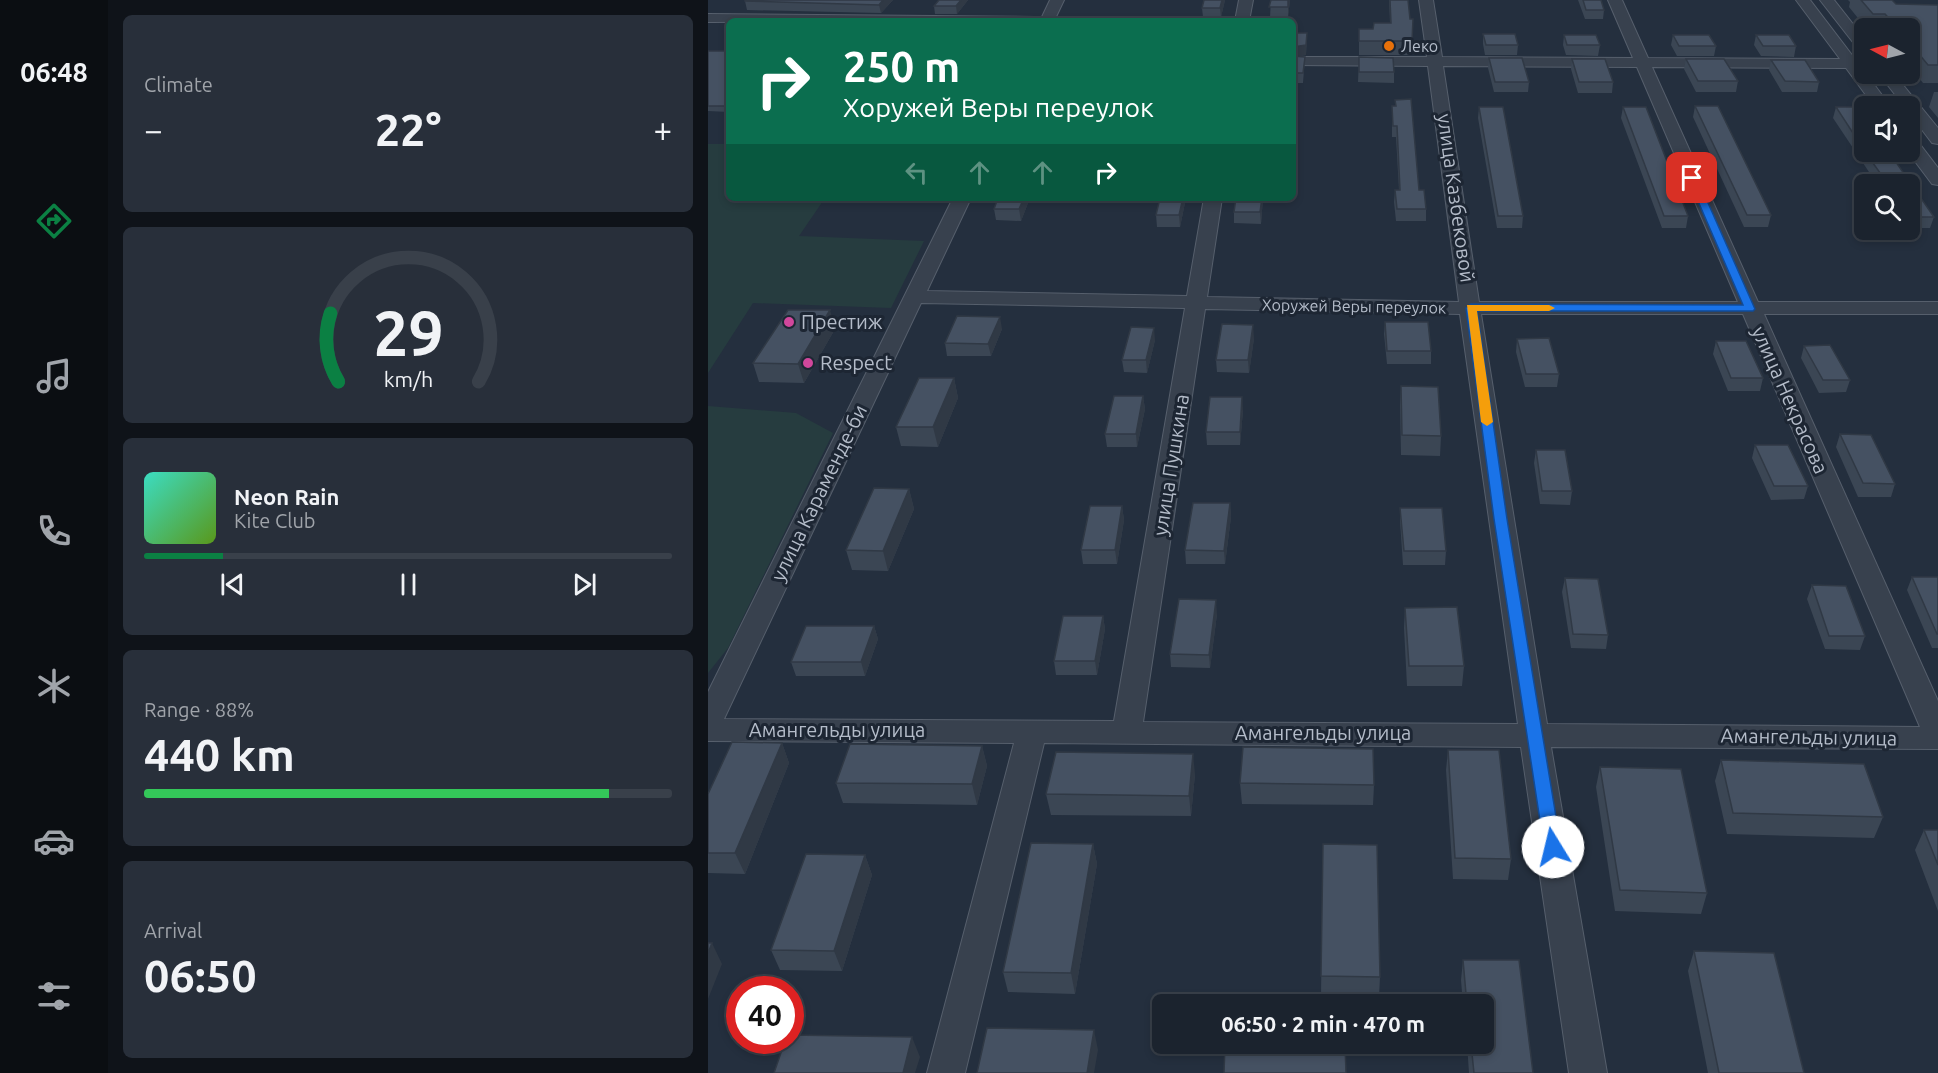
<!DOCTYPE html>
<meta charset="utf-8">
<style>
:root{--surface:#1b232e;--page:#282f3a;--text:#f1f3f6;--muted:#a0a4aa;--line:#39404a;--accent:#0b8043}
body{margin:0;font-family:Ubuntu,sans-serif;background:var(--page);color:var(--text);height:100vh;display:flex;flex-direction:column;font-size:22px;white-space:nowrap}
*{box-sizing:border-box;margin:0}
p{font-size:20px;color:var(--muted)}
.icon{flex:none;width:33px;height:33px;fill:none;stroke:currentColor;stroke-width:2;stroke-linecap:round;stroke-linejoin:round}
.map{position:relative;flex:1;overflow:hidden}
.drawer{display:flex;flex-direction:column;gap:15px;padding:15px;background:#0f1319;width:600px}
.drawer>*{flex:none}
.hud{position:absolute;left:18px;top:18px;width:570px;height:183px;border-radius:9px;box-shadow:0 3px 9px #0003,0 0 0 2px var(--line);background:#0b6e4f;color:#fff;overflow:hidden}
.needle{width:39px;rotate:277deg}
.tools{position:absolute;left:1146px;top:18px;display:grid;gap:12px}
.tools a{display:grid;place-items:center;width:66px;height:66px;border-radius:9px;background:var(--surface);box-shadow:0 3px 9px #0003,0 0 0 2px var(--line);font-size:30px}
.speed{position:absolute;left:18px;top:976px;display:flex;gap:12px;font-size:30px;font-weight:700;text-align:center}
.speed>*{display:grid;place-content:center;width:78px;height:78px;border-radius:50%;background:var(--surface);box-shadow:0 3px 9px #0003,0 0 0 2px var(--line);line-height:1}
.speed .limit{border:9px solid #d22;background:#fff;color:#111}
.pin{position:absolute;display:grid;place-items:center;width:51px;height:51px;color:#fff;margin:-26px;border-radius:12px;box-shadow:0 3px 9px #0006}
.me{position:absolute;width:66px;margin:-33px;rotate:351deg;stroke-linejoin:round;filter:drop-shadow(0 0 4px #0008)}
.turn{display:flex;align-items:center;gap:21px;height:126px;padding:0 18px;font-size:27px}
.turn .icon{width:78px;height:78px;stroke-width:2.5}
.turn b{display:block;font-size:42px;line-height:51px}
.lanes{display:flex;align-items:center;height:57px;padding:0 18px;background:#0003;justify-content:center;gap:30px;direction:ltr}
.lanes .off{opacity:.35}
.big{font-size:45px;font-weight:600;line-height:1.1}
.drawer .card{flex:1;display:flex;flex-direction:column;justify-content:center;gap:9px;min-width:0;padding:0 21px;border-radius:9px;background:var(--page)}
.drawer .dial{align-items:center;gap:0}
.dial svg{height:156px;overflow:visible;fill:none;stroke:var(--line);stroke-width:7;stroke-linecap:round;text-anchor:middle}
.dial text{fill:var(--text);stroke:none}
.song{display:flex;align-items:center;gap:18px}
.cover{width:72px;height:72px;border-radius:9px;background:linear-gradient(135deg,hsl(170 70% 55%),hsl(90 70% 35%))}
.played{height:6px;border-radius:3px;background:linear-gradient(90deg,var(--accent) 15%,var(--line) 15%)}
.keys{display:flex;justify-content:space-around;direction:ltr}
.heat{display:flex;justify-content:space-between;align-items:center;font-size:33px;direction:ltr}
.charge{height:9px;border-radius:4px;background:linear-gradient(90deg,#34c759 88%,var(--line) 0)}
.trip{position:absolute;left:444px;top:994px;width:342px;height:60px;border-radius:9px;background:var(--surface);box-shadow:0 3px 9px #0003,0 0 0 2px var(--line);font-weight:600;line-height:60px;text-align:center}
main{display:flex;flex:1;min-height:0}
.tabs{display:flex;flex-direction:column;width:108px;justify-content:space-around;align-items:center;background:#0b0e12;color:var(--muted)}
.tabs .icon{width:42px;height:42px}
.tabs .selected{color:var(--accent)}
.tabs b{font-size:27px;color:var(--text)}
.map>svg:first-child{display:block}
.green{fill:#263c3f}
.lines{fill:none;stroke-linecap:round;stroke-linejoin:round}
.minor-casing{stroke:#565f6c;stroke-width:2}
.minor{fill:#38414e;fill-rule:evenodd}
.wall{fill:#3b4654}
.shaded-wall{fill:#303945}
.building{fill:#455162;stroke:#303945;stroke-width:1.5}
.route{fill:#1a73e8;stroke:#114b97;stroke-width:1.5}
.slow{fill:#f59e0b}
.food-dot{fill:#e8710a;stroke:#1d2633;stroke-width:2}
.hotel-dot{fill:#d1479c;stroke:#1d2633;stroke-width:2}
.labels{text-anchor:middle;stroke-width:6;stroke-linejoin:round;paint-order:stroke}
.far-poi-label{font-size:16px;fill:#b4bcc9;stroke:#1d2633;text-anchor:start}
.far-street-label{font-size:16px;fill:#b4bcc9;stroke:#1d2633}
.street-label{font-size:20px;fill:#b4bcc9;stroke:#1d2633}
.poi-label{font-size:20px;fill:#b4bcc9;stroke:#1d2633;text-anchor:start}
</style>
<main>
<nav class="tabs">
<b>06:48</b>
<svg class="icon selected" aria-label="directions" viewBox="0 0 24 24"><path d="M12 3l9 9-9 9-9-9zM9 14v-3h6M13 9l2 2-2 2"/></svg>
<svg class="icon" aria-label="music" viewBox="0 0 24 24"><path d="M9 18V5l10-2v13"/><circle cx="6" cy="18" r="3"/><circle cx="16" cy="16" r="3"/></svg>
<svg class="icon" aria-label="phone" viewBox="0 0 24 24"><path d="M5 4h4l2 5-3 2q2 4 5 5l2-3 5 2v4C11 20 4 13 5 4z"/></svg>
<svg class="icon" aria-label="climate" viewBox="0 0 24 24"><path d="M12 3v18M4 7l16 10M4 17L20 7"/></svg>
<svg class="icon" aria-label="car" viewBox="0 0 24 24"><path d="M5 17H2v-5l4-1 3-4h7l3 4 3 1v5h-3M9 17h6M6 11h13"/><circle cx="7" cy="17" r="2"/><circle cx="17" cy="17" r="2"/></svg>
<svg class="icon" aria-label="filters" viewBox="0 0 24 24"><path d="M4 7h16M4 17h16"/><circle cx="9" cy="7" r="2"/><circle cx="15" cy="17" r="2"/></svg>
</nav>
<section class="drawer">
<div class="card"><p>Climate</p>
<div class="heat"><a>−</a><b class="big">22°</b><a>+</a></div>
</div>
<div class="card dial"><svg viewBox="0 0 100 80">
<path d="M14 69A42 42 0 1 1 86 69"/>
<path d="M14 69A42 42 0 0 1 10 34" stroke="#0b8043"/>
<text x="50" y="56" font-size="32" font-weight="700">29</text>
<text x="50" y="72" font-size="11">km/h</text>
</svg></div>
<div class="card">
<div class="song"><i class="cover"></i><div><b>Neon Rain</b><p>Kite Club</p></div></div>
<div class="played"></div>
<div class="keys"><svg class="icon" aria-label="previous" viewBox="0 0 24 24"><path d="M18 5L8 12l10 7zM5 5v14"/></svg><svg class="icon" aria-label="pause" viewBox="0 0 24 24"><path d="M8 5v14M16 5v14"/></svg><svg class="icon" aria-label="next" viewBox="0 0 24 24"><path d="M6 5l10 7-10 7zM19 5v14"/></svg></div>
</div>
<div class="card"><p>Range · 88%</p><b class="big">440 km</b><div class="charge"></div></div>
<div class="card"><p>Arrival</p><b class="big">06:50</b></div>
</section>
<div class="map">
<svg width="1230" height="1073" viewBox="0 0 1230 1073">
<rect width="100%" height="100%" fill="#242f3e"/>
<path class="green" d="M 0,144 L 21,144 L 21,198 L 117,198 L 91,236 L 216,241 L 183,308 L 45,303 L 0,373 Z
M 0,406 L 88,413 L 125,433 L 20,648 L 0,673 Z"/>
<g class="lines">
<g class="minor-casing">
<path id="minor" d="M 342,0 L 356,0 L 346,21 L 0,22 L 0,14 L 327,17 L 333,19 Z
M 531,0 L 545,0 L 541,21 L 527,21 Z
M 711,0 L 725,0 L 734,57 L 925,58 L 900,0 L 914,0 L 940,58 L 1132,59 L 1088,0 L 1102,0 L 1147,59 L 1156,60 L 1156,68 L 1154,68 L 1182,106 L 1166,106 L 1138,68 L 944,67 L 1050,302 L 1230,302 L 1230,314 L 1056,314 L 1230,701 L 1230,749 L 843,747 L 899,1073 L 861,1073 L 813,747 L 336,743 L 257,1073 L 219,1073 L 306,743 L 0,741 L 0,692 L 245,198 L 263,198 L 219,291 L 479,296 L 496,198 L 514,198 L 499,297 L 751,302 L 720,66 L 585,65 L 585,57 L 719,57 ZM 735,66 L 929,67 L 1030,302 L 771,302 ZM 213,303 L 477,308 L 406,721 L 16,719 ZM 497,309 L 752,314 L 810,724 L 435,722 ZM 773,314 L 1035,314 L 1212,727 L 839,724 Z
M 1112,0 L 1126,0 L 1156,38 L 1156,51 L 1151,50 Z
M 1171,74 L 1186,74 L 1230,128 L 1230,144 L 1224,143 L 1202,114 L 1202,106 L 1196,106 Z
M 1202,138 L 1208,139 L 1230,168 L 1230,185 L 1224,184 L 1200,152 Z"/>
</g>
<use href="#minor" class="minor"/>
</g>
<path class="wall" d="M 185,0 L 173,13 L 39,10 L 37,1 Z
M 231,0 L 260,0 L 249,14 L 227,14 L 226,6 Z
M 496,0 L 517,0 L 513,17 L 495,17 L 494,8 Z
M 563,0 L 582,0 L 580,17 L 562,17 Z
M 681,0 L 700,0 L 702,19 L 705,19 L 703,55 L 651,55 L 651,29 L 665,29 L 682,23 Z
M 870,0 L 893,0 L 896,10 L 895,19 L 877,19 Z
M 1140,0 L 1184,0 L 1188,4 L 1230,5 L 1230,83 L 1215,83 L 1202,66 L 1202,28 L 1158,28 L 1141,7 L 1142,2 Z
M 585,33 L 599,33 L 598,55 L 586,57 L 597,57 L 595,83 L 585,83 Z
M 775,34 L 810,45 L 809,55 L 777,55 L 775,44 Z
M 856,35 L 892,45 L 890,56 L 858,55 L 855,45 Z
M 965,35 L 1008,46 L 1006,56 L 969,56 L 963,45 Z
M 1048,35 L 1088,46 L 1086,57 L 1053,56 L 1046,45 Z
M 0,51 L 21,51 L 21,112 L 0,111 Z
M 651,57 L 686,72 L 686,83 L 650,82 Z
M 781,58 L 821,82 L 820,92 L 786,92 L 780,68 Z
M 864,59 L 905,82 L 904,93 L 870,93 L 863,69 Z
M 978,59 L 1030,81 L 1028,92 L 988,92 L 976,69 Z
M 1063,60 L 1111,82 L 1109,92 L 1074,92 L 1061,70 Z
M 1226,92 L 1230,92 L 1230,118 L 1221,107 Z
M 687,100 L 711,190 L 718,209 L 718,221 L 688,221 L 686,202 L 687,190 L 691,190 L 688,137 L 684,137 L 684,106 L 687,106 Z
M 987,106 L 1063,215 L 1060,227 L 1036,227 L 985,117 Z
M 771,107 L 815,216 L 814,228 L 789,228 L 770,118 Z
M 915,107 L 980,216 L 978,228 L 954,228 L 913,118 Z
M 1128,107 L 1156,115 L 1156,152 L 1181,152 L 1226,217 L 1222,228 L 1202,228 L 1202,184 L 1169,184 L 1125,118 Z
M 290,198 L 322,198 L 313,221 L 288,220 L 286,209 Z
M 452,198 L 478,198 L 472,227 L 449,227 L 448,215 Z
M 555,198 L 553,224 L 526,223 L 526,212 Z
M 677,322 L 723,351 L 723,364 L 679,364 L 676,334 Z
M 127,329 L 96,383 L 51,382 L 45,363 Z
M 294,329 L 283,356 L 239,356 L 237,343 Z
M 546,338 L 541,373 L 509,372 L 508,360 Z
M 809,339 L 851,374 L 849,387 L 817,387 L 808,352 Z
M 447,340 L 439,373 L 416,372 L 414,360 Z
M 1008,341 L 1055,378 L 1052,391 L 1020,391 L 1005,354 Z
M 1096,346 L 1142,380 L 1138,392 L 1111,393 L 1093,358 Z
M 246,378 L 250,398 L 230,447 L 193,446 L 188,427 Z
M 693,386 L 733,436 L 732,456 L 693,455 L 692,405 Z
M 435,396 L 437,409 L 429,447 L 399,447 L 397,434 Z
M 535,410 L 532,445 L 499,445 L 498,432 Z
M 1132,434 L 1187,484 L 1183,497 L 1150,497 L 1128,447 Z
M 1047,445 L 1100,486 L 1096,499 L 1063,500 L 1044,458 Z
M 828,450 L 864,491 L 862,505 L 832,504 L 826,463 Z
M 201,489 L 206,509 L 180,571 L 144,570 L 138,550 Z
M 522,503 L 523,517 L 517,564 L 478,564 L 477,550 Z
M 414,506 L 416,520 L 409,564 L 375,564 L 373,550 Z
M 692,508 L 738,551 L 737,565 L 695,565 L 692,521 Z
M 1204,577 L 1230,577 L 1230,648 L 1224,648 L 1199,590 Z
M 857,578 L 900,635 L 898,649 L 863,648 L 854,592 Z
M 1104,585 L 1157,636 L 1152,650 L 1117,649 L 1099,599 Z
M 697,608 L 756,666 L 754,686 L 699,686 L 696,628 Z
M 509,614 L 502,668 L 463,667 L 462,654 Z
M 395,616 L 397,629 L 389,675 L 348,675 L 346,661 Z
M 166,626 L 170,639 L 157,676 L 88,676 L 83,662 Z
M 74,743 L 81,763 L 37,874 L 0,873 L 0,794 Z
M 274,746 L 279,766 L 269,805 L 135,803 L 128,783 Z
M 740,750 L 803,859 L 800,880 L 745,879 L 738,770 Z
M 1013,760 L 1175,817 L 1166,838 L 1019,834 L 1007,781 Z
M 892,767 L 999,893 L 993,914 L 907,911 L 888,787 Z
M 487,774 L 483,816 L 343,815 L 338,794 Z
M 532,783 L 666,785 L 665,805 L 534,804 Z
M 1216,830 L 1230,830 L 1230,911 L 1207,850 Z
M 385,844 L 389,864 L 367,994 L 300,992 L 295,972 Z
M 615,844 L 672,977 L 671,997 L 613,996 Z
M 157,855 L 164,875 L 134,971 L 72,970 L 63,950 Z
M 986,951 L 1096,1073 L 1000,1073 L 980,971 Z
M 755,960 L 825,1073 L 761,1073 L 759,1044 L 776,1044 L 776,1005 L 755,1005 L 753,980 Z"/>
<path class="shaded-wall" d="M 175,0 L 185,0 L 173,13 L 171,5 Z
M 253,0 L 260,0 L 249,14 L 248,6 Z
M 514,0 L 517,0 L 513,17 L 512,8 Z
M 580,0 L 582,0 L 580,17 Z
M 599,33 L 598,55 L 585,57 L 585,47 Z
M 316,198 L 322,198 L 313,221 L 311,209 Z
M 475,198 L 478,198 L 472,227 L 471,215 Z
M 554,198 L 555,198 L 553,224 L 552,212 Z
M 122,310 L 127,329 L 96,383 L 90,364 Z
M 292,317 L 294,329 L 283,356 L 280,344 Z
M 545,325 L 546,338 L 541,373 L 540,360 Z
M 446,328 L 447,340 L 439,373 L 438,360 Z
M 246,378 L 250,398 L 230,447 L 225,427 Z
M 435,396 L 437,409 L 429,447 L 428,434 Z
M 534,397 L 535,410 L 532,445 L 532,432 Z
M 201,489 L 206,509 L 180,571 L 175,551 Z
M 522,503 L 523,517 L 517,564 L 516,551 Z
M 414,506 L 416,520 L 409,564 L 407,550 Z
M 508,600 L 509,614 L 502,668 L 501,655 Z
M 395,616 L 397,629 L 389,675 L 387,661 Z
M 166,626 L 170,639 L 157,676 L 153,662 Z
M 74,743 L 81,763 L 37,874 L 27,853 Z
M 274,746 L 279,766 L 269,805 L 264,784 Z
M 485,754 L 487,774 L 483,816 L 481,796 Z
M 385,844 L 389,864 L 367,994 L 363,973 Z
M 157,855 L 164,875 L 134,971 L 126,951 Z
M 4,943 L 14,964 L 0,999 L 0,953 Z
M 386,1030 L 390,1050 L 386,1073 L 379,1073 Z
M 204,1037 L 212,1057 L 207,1073 L 195,1073 Z"/>
<path class="building" d="M 37,0 L 175,0 L 171,5 L 37,1 Z
M 231,0 L 253,0 L 248,6 L 226,6 Z
M 496,0 L 514,0 L 512,8 L 494,8 Z
M 563,0 L 580,0 L 580,7 L 561,7 Z
M 682,0 L 700,0 L 702,19 L 705,19 L 704,41 L 651,41 L 651,29 L 665,29 L 666,23 L 683,23 Z
M 875,0 L 893,0 L 896,10 L 878,10 Z
M 1153,0 L 1184,0 L 1188,4 L 1230,5 L 1230,65 L 1220,65 L 1202,43 L 1202,28 L 1190,28 L 1177,14 L 1165,14 Z
M 93,19 L 162,19 L 160,21 L 92,21 Z
M 218,19 L 241,19 L 240,21 L 216,21 Z
M 585,33 L 599,33 L 598,45 L 585,47 Z
M 775,34 L 807,34 L 810,45 L 778,45 Z
M 856,35 L 888,35 L 892,45 L 859,45 Z
M 965,35 L 1001,35 L 1008,46 L 971,46 Z
M 1048,35 L 1081,35 L 1088,46 L 1055,46 Z
M 0,51 L 21,51 L 21,106 L 0,106 Z
M 585,56 L 597,57 L 595,73 L 585,73 Z
M 651,57 L 685,58 L 686,72 L 651,72 Z
M 781,58 L 814,58 L 821,82 L 787,82 Z
M 864,59 L 897,59 L 905,82 L 871,82 Z
M 978,59 L 1016,59 L 1030,81 L 990,81 Z
M 1063,60 L 1097,60 L 1111,82 L 1077,81 Z
M 703,99 L 711,190 L 716,190 L 718,209 L 689,209 L 687,190 L 692,190 L 689,126 L 685,126 L 684,106 L 688,106 L 687,100 Z
M 987,106 L 1010,106 L 1063,215 L 1039,215 Z
M 771,107 L 795,107 L 815,216 L 790,216 Z
M 915,107 L 938,107 L 980,216 L 956,216 Z
M 1128,107 L 1151,107 L 1156,115 L 1156,150 Z
M 1157,152 L 1181,152 L 1226,217 L 1202,217 L 1202,184 L 1180,184 Z
M 290,198 L 316,198 L 311,209 L 286,209 Z
M 452,198 L 475,198 L 471,215 L 448,215 Z
M 528,198 L 554,198 L 552,212 L 526,212 Z
M 80,310 L 122,310 L 90,364 L 45,363 Z
M 249,316 L 292,317 L 280,344 L 237,343 Z
M 677,322 L 720,322 L 723,351 L 679,351 Z
M 514,324 L 545,325 L 540,360 L 508,360 Z
M 423,327 L 446,328 L 438,360 L 414,360 Z
M 841,338 L 851,374 L 818,374 L 809,339 Z
M 1008,341 L 1038,341 L 1055,378 L 1023,378 Z
M 1122,345 L 1142,380 L 1115,380 L 1096,346 Z
M 211,378 L 246,378 L 225,427 L 188,427 Z
M 693,386 L 730,387 L 733,436 L 694,435 Z
M 406,396 L 435,396 L 428,434 L 397,434 Z
M 502,397 L 534,397 L 532,432 L 498,432 Z
M 1132,434 L 1163,435 L 1187,484 L 1155,483 Z
M 1047,445 L 1080,445 L 1100,486 L 1066,486 Z
M 828,450 L 857,450 L 864,491 L 834,491 Z
M 166,488 L 201,489 L 175,551 L 138,550 Z
M 485,503 L 522,503 L 516,551 L 477,550 Z
M 382,506 L 414,506 L 407,550 L 373,550 Z
M 692,508 L 734,508 L 738,551 L 696,551 Z
M 1204,577 L 1230,577 L 1230,634 L 1229,634 Z
M 857,578 L 890,579 L 900,635 L 865,634 Z
M 1104,585 L 1138,586 L 1157,636 L 1121,636 Z
M 471,599 L 508,600 L 501,655 L 462,654 Z
M 749,607 L 756,666 L 701,666 L 697,608 Z
M 355,616 L 395,616 L 387,661 L 346,661 Z
M 98,626 L 166,626 L 153,662 L 83,662 Z
M 24,742 L 74,743 L 27,853 L 0,853 L 0,794 Z
M 142,744 L 274,746 L 264,784 L 128,783 Z
M 535,747 L 665,749 L 666,785 L 532,783 Z
M 740,750 L 791,750 L 803,859 L 747,858 Z
M 348,752 L 485,754 L 481,796 L 338,794 Z
M 1013,760 L 1156,764 L 1175,817 L 1025,813 Z
M 892,767 L 973,769 L 999,893 L 912,890 Z
M 1216,830 L 1230,830 L 1230,865 Z
M 323,843 L 385,844 L 363,973 L 295,972 Z
M 615,844 L 669,845 L 672,977 L 613,976 Z
M 98,854 L 157,855 L 126,951 L 63,950 Z
M 0,943 L 4,943 L 0,953 Z
M 986,951 L 1066,953 L 1096,1073 L 1011,1073 Z
M 755,960 L 811,960 L 825,1073 L 766,1073 L 763,1044 L 776,1044 L 776,1005 L 759,1005 Z
M 279,1028 L 386,1030 L 379,1073 L 269,1073 Z
M 82,1035 L 204,1037 L 195,1073 L 66,1073 L 77,1041 L 82,1041 Z
M 517,1044 L 637,1044 L 638,1073 L 516,1073 Z"/>
<path class="route" d="M 984,176 L 989,178 L 1047,309 L 1045,311 L 769,311 L 799,519 L 853,847 L 851,852 L 839,852 L 836,847 L 786,519 L 758,308 L 763,304 L 1035,305 L 980,178 Z"/>
<path class="slow" d="M 759,305 L 841,305 L 847,308 L 841,311 L 769,311 L 785,422 L 779,426 L 773,422 Z"/>
<circle class="food-dot" cx="681" cy="46" r="6"/>
<g class="hotel-dot">
<circle cx="81" cy="322" r="6"/>
<circle cx="100" cy="363" r="6"/>
</g>
<g class="labels">
<g class="far-poi-label">
<text x="693" y="52">Леко</text>
</g>
<g class="far-street-label">
<text transform="translate(646 306) rotate(1)" y="6">Хоружей Веры переулок</text>
</g>
<g class="street-label">
<text transform="translate(748 198) rotate(82)" y="7">улица Казбековой</text>
<text transform="translate(1082 400) rotate(66)" y="7">улица Некрасова</text>
<text transform="translate(463 465) rotate(-81)" y="7">улица Пушкина</text>
<text transform="translate(111 493) rotate(-64)" y="7">улица Караменде-би</text>
<text x="129" y="737">Амангельды улица</text>
<text x="615" y="740">Амангельды улица</text>
<text transform="translate(1101 737) rotate(1)" y="7">Амангельды улица</text>
</g>
<g class="poi-label">
<text x="93" y="329">Престиж</text>
<text x="112" y="370">Respect</text>
</g>
</g>
</svg>
<div class="tools">
<a><svg class="needle" viewBox="-14 -14 28 28"><path d="M0-13l5 13h-10z" fill="#e53935"/><path d="M0 13l5-13h-10z" fill="#a0a4aa"/></svg></a>
<a><svg class="icon" aria-label="sound" viewBox="0 0 24 24"><path d="M4 9h4l5-4v14l-5-4H4zM17 9q2 3 0 6"/></svg></a>
<a><svg class="icon" aria-label="search" viewBox="0 0 24 24"><circle cx="10" cy="10" r="6"/><path d="M15 15l6 6"/></svg></a>
</div>
<div class="speed"><div class="limit">40</div></div>
<div class="pin" style="left:984px;top:178px;background:#d93025"><svg class="icon" aria-label="arrive" viewBox="0 0 24 24"><path d="M6 21V4h12l-3 4 3 4H6"/></svg></div>
<svg class="me" style="left:845px;top:847px" viewBox="-20 -20 40 40"><circle r="19" fill="#fff"/><path d="M0-13L10 11 0 6-10 11z" fill="#1a73e8"/></svg>
<div class="trip">06:50 · 2 min · 470 m</div>
<div class="hud">
<div class="turn"><svg class="icon" aria-label="right" viewBox="0 0 24 24"><path d="M7 20v-9h11M14 6l5 5-5 5"/></svg><div><b>250 m</b>Хоружей Веры переулок</div></div>
<div class="lanes"><svg class="icon off" aria-label="left" viewBox="0 0 24 24"><path d="M17 20v-9H6M10 6l-5 5 5 5"/></svg><svg class="icon off" aria-label="ahead" viewBox="0 0 24 24"><path d="M12 20V5M6 11l6-6 6 6"/></svg><svg class="icon off" aria-label="ahead" viewBox="0 0 24 24"><path d="M12 20V5M6 11l6-6 6 6"/></svg><svg class="icon" aria-label="right" viewBox="0 0 24 24"><path d="M7 20v-9h11M14 6l5 5-5 5"/></svg></div>
</div>
</div>
</main>
